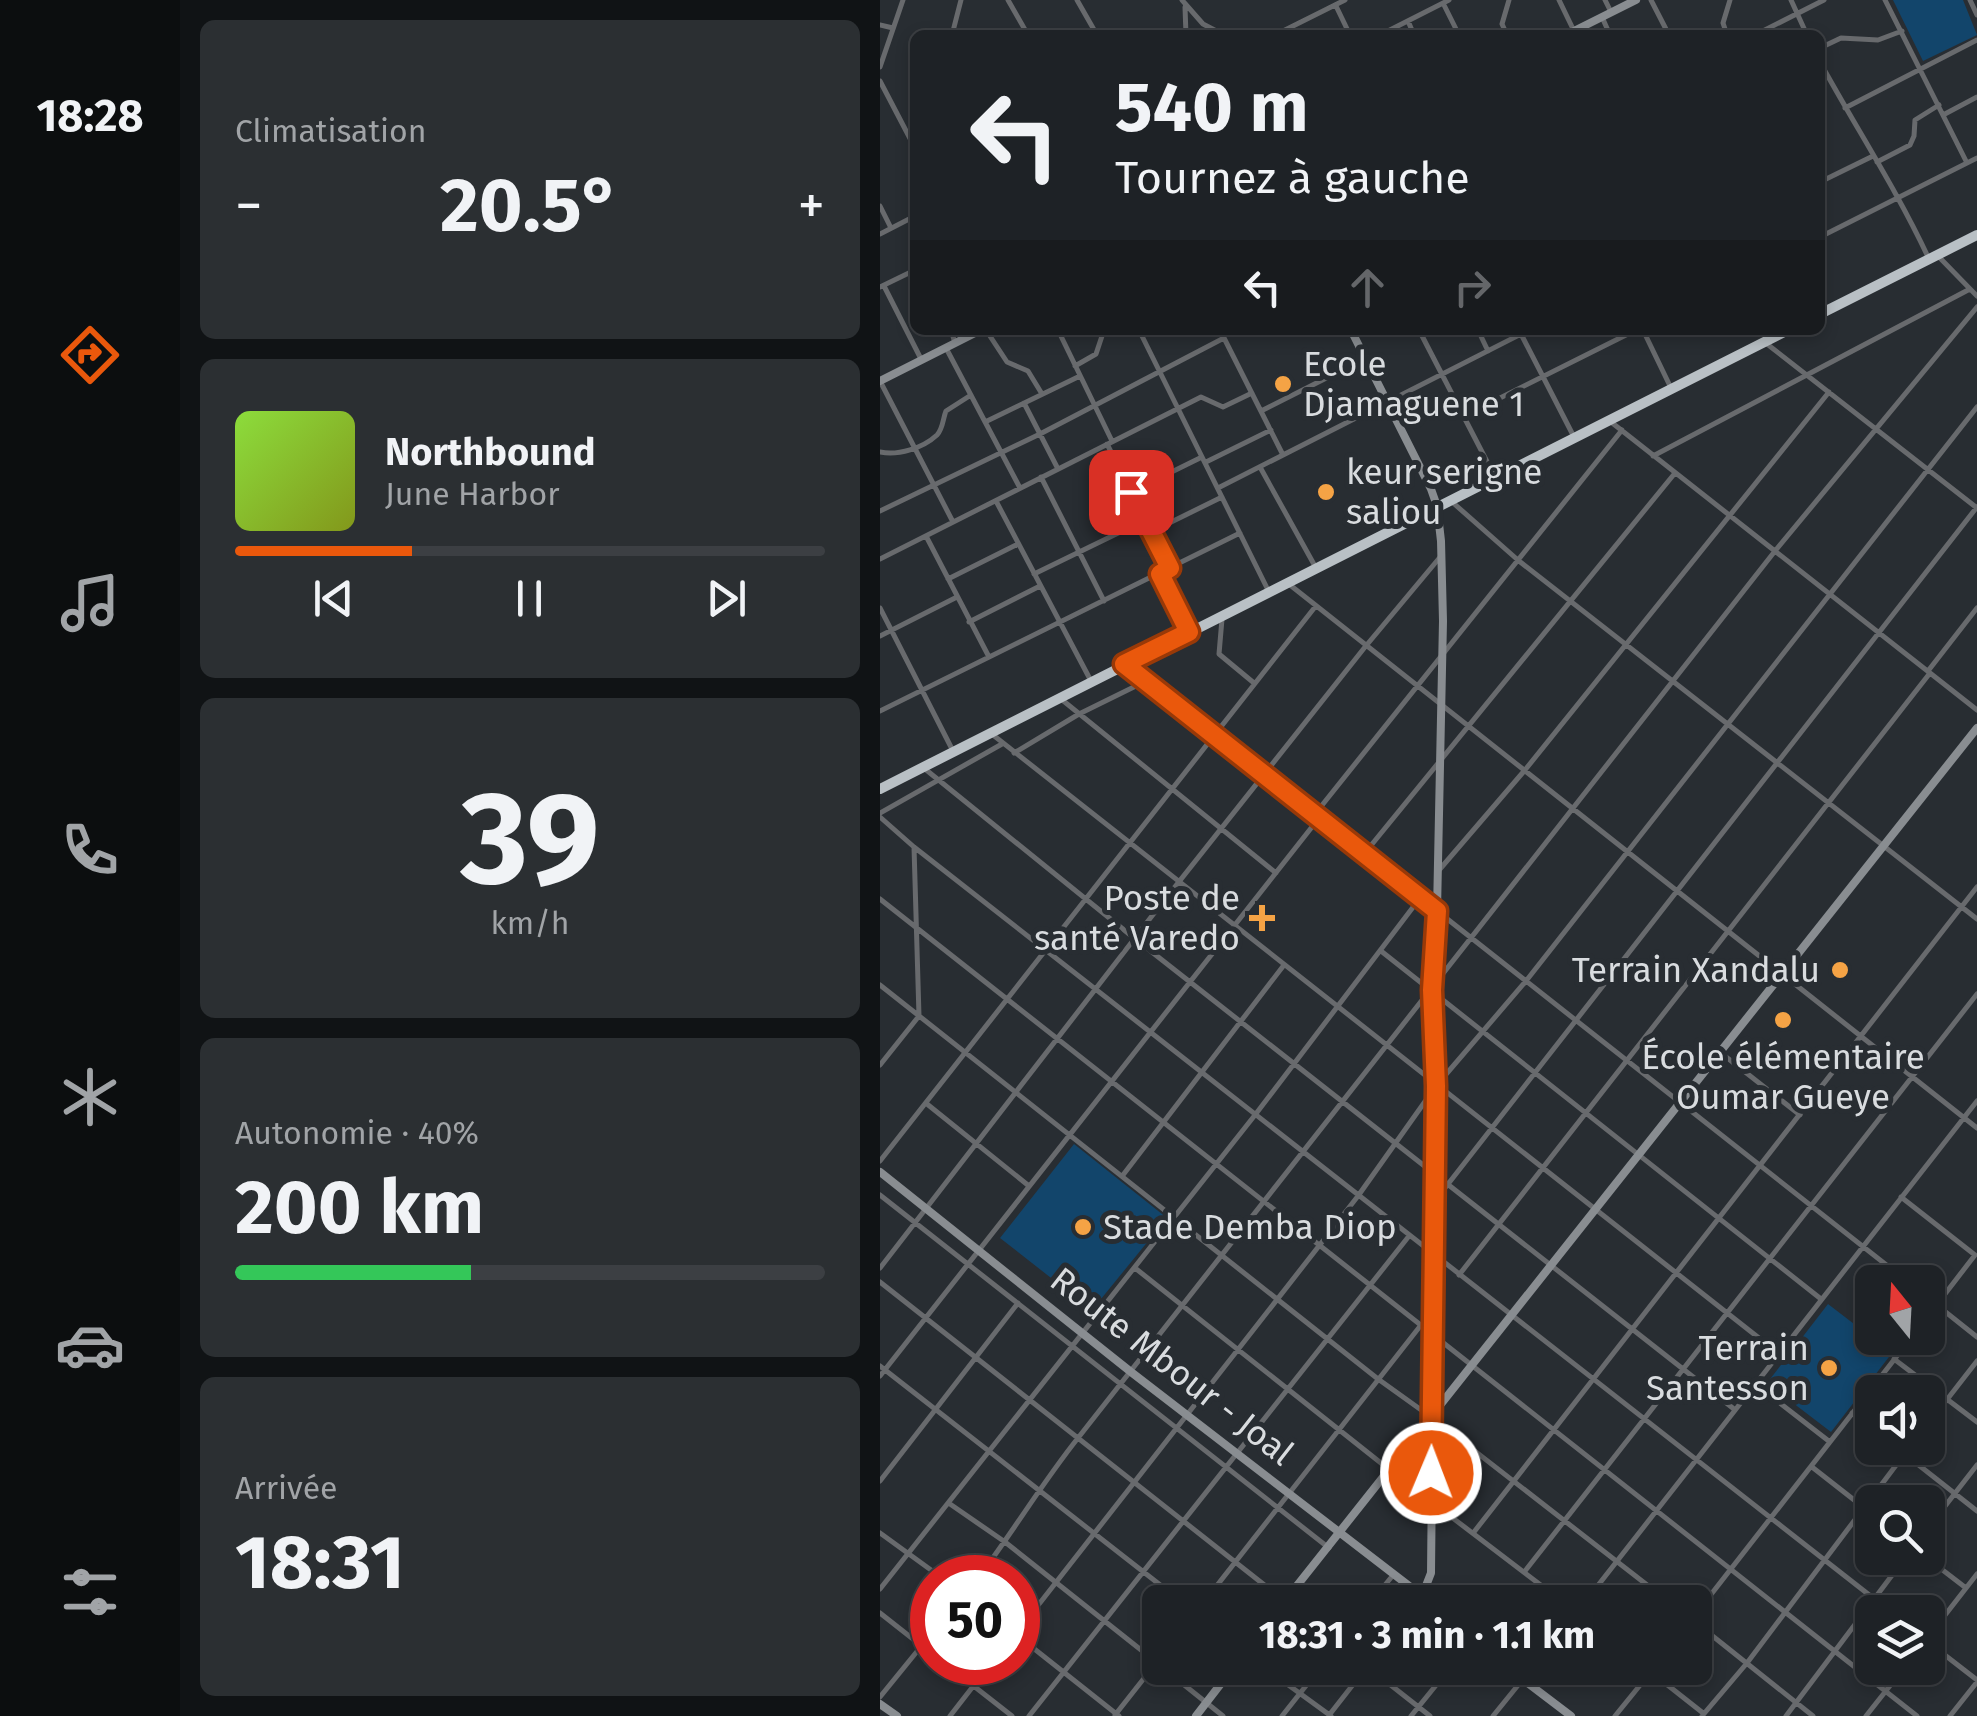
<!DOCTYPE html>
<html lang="fr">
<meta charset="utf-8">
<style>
:root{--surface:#1e2226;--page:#2b2f32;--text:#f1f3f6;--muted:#a1a4a7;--line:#3c3f43;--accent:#ea580c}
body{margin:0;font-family:"Fira Sans",sans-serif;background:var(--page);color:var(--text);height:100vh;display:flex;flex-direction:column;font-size:38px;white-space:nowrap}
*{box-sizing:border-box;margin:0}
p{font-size:32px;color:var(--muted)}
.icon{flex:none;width:55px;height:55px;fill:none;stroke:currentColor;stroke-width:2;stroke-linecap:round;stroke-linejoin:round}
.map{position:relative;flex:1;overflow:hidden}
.sheet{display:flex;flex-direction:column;gap:20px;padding:20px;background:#101315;width:700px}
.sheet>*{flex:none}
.hud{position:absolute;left:30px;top:30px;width:915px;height:305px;border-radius:15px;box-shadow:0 5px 15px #0003,0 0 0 2px var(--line);background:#1e2226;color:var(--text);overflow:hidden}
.needle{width:65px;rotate:342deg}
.controls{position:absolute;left:975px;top:1265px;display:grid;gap:20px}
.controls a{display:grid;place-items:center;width:90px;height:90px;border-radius:15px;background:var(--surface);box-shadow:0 5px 15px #0003,0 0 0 2px var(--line);font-size:50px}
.speed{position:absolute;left:30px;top:1555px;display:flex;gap:20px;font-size:50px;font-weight:700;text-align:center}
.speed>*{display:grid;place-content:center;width:130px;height:130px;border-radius:50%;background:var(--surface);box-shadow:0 5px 15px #0003,0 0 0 2px var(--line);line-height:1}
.speed .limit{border:15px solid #d22;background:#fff;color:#111}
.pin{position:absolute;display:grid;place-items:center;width:85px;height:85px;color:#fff;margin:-42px;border-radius:20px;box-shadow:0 5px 15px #0006}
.me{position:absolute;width:110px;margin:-55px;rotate:1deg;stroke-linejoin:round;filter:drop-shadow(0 0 8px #0008)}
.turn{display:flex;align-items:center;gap:35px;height:210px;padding:0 40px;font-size:45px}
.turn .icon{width:130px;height:130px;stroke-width:2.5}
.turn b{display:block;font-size:70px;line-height:85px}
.lanes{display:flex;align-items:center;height:95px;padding:0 40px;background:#0003;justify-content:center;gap:50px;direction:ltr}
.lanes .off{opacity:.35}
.big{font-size:75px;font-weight:700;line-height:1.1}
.sheet .tile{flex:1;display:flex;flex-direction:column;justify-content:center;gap:15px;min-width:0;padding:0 35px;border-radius:15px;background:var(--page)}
.sheet .dial{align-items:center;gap:0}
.dial b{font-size:130px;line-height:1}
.song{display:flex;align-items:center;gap:30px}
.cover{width:120px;height:120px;border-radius:15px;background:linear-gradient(135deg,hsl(90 70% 55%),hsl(70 70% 35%))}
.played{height:10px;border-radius:5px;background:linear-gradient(90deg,var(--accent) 30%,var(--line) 30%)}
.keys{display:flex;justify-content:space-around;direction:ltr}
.heat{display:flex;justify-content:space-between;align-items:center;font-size:55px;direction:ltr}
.charge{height:15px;border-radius:8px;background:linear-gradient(90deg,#34c759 40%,var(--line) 0)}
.trip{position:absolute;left:262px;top:1585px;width:570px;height:100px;border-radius:15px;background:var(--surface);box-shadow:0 5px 15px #0003,0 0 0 2px var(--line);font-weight:700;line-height:100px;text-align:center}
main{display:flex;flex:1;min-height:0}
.tabs{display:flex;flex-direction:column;width:180px;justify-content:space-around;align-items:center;background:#0c0e0f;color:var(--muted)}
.tabs .icon{width:70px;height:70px}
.tabs .active{color:var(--accent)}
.tabs b{font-size:45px;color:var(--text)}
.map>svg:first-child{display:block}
.green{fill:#12456b}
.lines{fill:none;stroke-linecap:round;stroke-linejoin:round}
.street{stroke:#686a6d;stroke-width:5}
.secondary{stroke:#898d91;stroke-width:8}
.highway{stroke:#b9c0c5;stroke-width:10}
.route-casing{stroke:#983908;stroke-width:25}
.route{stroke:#ea580c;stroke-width:18}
.poi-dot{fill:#f5a345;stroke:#282d32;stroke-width:4}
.labels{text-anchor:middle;stroke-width:10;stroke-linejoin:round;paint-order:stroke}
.poi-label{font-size:35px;fill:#d9dcdf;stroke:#282d32;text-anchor:start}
.street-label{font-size:35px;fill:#d9dcdf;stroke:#282d32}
</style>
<main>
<nav class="tabs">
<b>18:28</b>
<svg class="icon active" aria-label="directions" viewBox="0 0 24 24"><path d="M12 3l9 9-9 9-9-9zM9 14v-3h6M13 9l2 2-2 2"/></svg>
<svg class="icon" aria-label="music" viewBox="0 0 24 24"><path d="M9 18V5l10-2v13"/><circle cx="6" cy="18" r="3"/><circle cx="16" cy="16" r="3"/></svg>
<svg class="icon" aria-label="phone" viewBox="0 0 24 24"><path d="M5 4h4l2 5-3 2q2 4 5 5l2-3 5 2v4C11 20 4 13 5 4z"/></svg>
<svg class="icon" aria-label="climate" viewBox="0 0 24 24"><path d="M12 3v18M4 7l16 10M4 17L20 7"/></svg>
<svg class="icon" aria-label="car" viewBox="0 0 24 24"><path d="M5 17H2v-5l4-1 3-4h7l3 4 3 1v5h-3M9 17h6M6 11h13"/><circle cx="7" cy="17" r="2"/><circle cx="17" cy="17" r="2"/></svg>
<svg class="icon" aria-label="filters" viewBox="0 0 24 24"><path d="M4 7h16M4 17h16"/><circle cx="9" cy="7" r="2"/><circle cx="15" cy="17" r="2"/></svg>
</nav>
<section class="sheet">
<div class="tile"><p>Climatisation</p>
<div class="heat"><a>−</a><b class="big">20.5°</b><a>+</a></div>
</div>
<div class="tile">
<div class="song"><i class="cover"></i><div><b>Northbound</b><p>June Harbor</p></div></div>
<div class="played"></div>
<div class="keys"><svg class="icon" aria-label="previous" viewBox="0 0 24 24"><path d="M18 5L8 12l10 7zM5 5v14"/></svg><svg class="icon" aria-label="pause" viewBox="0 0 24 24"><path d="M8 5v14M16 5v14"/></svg><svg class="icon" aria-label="next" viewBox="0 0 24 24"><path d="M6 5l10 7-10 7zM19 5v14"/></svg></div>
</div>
<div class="tile dial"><b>39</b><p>km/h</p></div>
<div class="tile"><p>Autonomie · 40%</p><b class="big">200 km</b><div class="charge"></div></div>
<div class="tile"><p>Arrivée</p><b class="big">18:31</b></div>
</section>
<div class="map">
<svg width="1097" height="1716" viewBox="0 0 1097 1716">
<rect width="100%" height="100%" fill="#282d32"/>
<path class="green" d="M 1013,0 L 1083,0 L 1097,35 L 1043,61 Z
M 194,1144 L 287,1218 L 212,1310 L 120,1238 Z
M 948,1304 L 1012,1353 L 951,1432 L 887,1383 Z"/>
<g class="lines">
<path class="street" d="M 128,0 L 148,35
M 197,0 L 217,35
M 302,0 L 323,24 L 344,35
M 679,0 L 694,31
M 725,0 L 731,12
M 771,0 L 789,35
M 911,0 L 927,35
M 1005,0 L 1087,163
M 1090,0 L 1097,15
M 563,3 L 579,35
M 456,6 L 470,35
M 305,7 L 306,35
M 722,17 L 730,35
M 528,21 L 534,35
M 0,25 L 13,28
M 72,35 L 81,0
M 395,35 L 465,0
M 500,35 L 569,0
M 627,35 L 622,24 L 629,0
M 847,35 L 843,23 L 850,0
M 875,35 L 944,0
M 940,48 L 961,38 L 998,40 L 1022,31
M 940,62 C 976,128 1017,190 1049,259
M 0,67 L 23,0
M 0,81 L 35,148
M 965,108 L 1097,40
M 1063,115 L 1097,97
M 997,162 L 1030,145 L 1034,136 L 1035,120 L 1059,105
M 940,182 L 991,157
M 0,206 L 11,228
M 0,234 L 35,216
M 940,237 L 1097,158
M 1059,257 L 1097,296
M 4,286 L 41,359
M 0,287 L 35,270
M 71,330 L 75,343
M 106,330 L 127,362 L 148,371 L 162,394
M 178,330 L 232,441
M 259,330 L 389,592
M 340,330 L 403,455
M 539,330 L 615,477
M 598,330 L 608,351
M 763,330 L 791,388
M 641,334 L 694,437
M 887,344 L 1097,508
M 66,348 L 140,488
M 195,366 L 216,354 L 224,330
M 0,381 L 73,522
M 144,403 L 178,469
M 381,411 L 486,358
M 584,416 L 756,330
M 105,422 L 200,376
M 731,422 L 1097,710
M 227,444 L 290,568
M 0,452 C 18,456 43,448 57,435 C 63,429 63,418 66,411 L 91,395
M 773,456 L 1090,289
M 326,462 L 391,430
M 380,467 L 436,568
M 161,477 L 224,601
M 338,488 L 649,330
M 251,492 L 322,457
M 116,501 L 211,681
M 571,501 L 639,561 L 1097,919
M 0,511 L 160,434 L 344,338
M 271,532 L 342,497
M 46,536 L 109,657
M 0,559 L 321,397 L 343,407 L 372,393
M 279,573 L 309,632
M 154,574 L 265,520
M 68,579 L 138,544
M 410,585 L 1097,1128
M 0,608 L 73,751
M 342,619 L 339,654 L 374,683
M 89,622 L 160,586
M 0,636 L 77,597
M 245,665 L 1028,1282
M 1048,671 L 1097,608
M 181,699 L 396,873
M 0,711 L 360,533
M 113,735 L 898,1353
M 134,753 L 199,714 L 266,681
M 45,769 L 254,938 L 854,1409
M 0,813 L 122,744
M 435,814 L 742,430
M 0,817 L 34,847 L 1011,1612
M 484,854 L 795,473
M 560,869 L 645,770 L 949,392
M 0,899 L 1037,1716
M 501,951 L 941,1299
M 0,985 L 498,1379 L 551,1417 L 789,1602
M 841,1053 L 920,1115
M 0,1065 L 39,1016 L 34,847
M 47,1104 L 149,1186
M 0,1161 L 435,607
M 243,1175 L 404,965
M 0,1195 L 449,1548
M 1021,1197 L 1095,1255
M 554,1202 L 1097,507
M 0,1268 L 275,912 L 485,647 L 561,556
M 255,1268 L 511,1471 L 683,1602
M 579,1275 L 1050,673
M 0,1282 L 406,1602
M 1048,1298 L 1097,1337
M 1048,1316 L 1095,1255
M 1014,1359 L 1097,1422
M 0,1366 L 302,1602
M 0,1376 L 439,818
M 874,1383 L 950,1442
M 972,1413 L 992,1429
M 1048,1424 L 1097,1361
M 1017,1448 L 1097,1511
M 932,1467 L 992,1514
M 0,1481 L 138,1303
M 70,1504 L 125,1542 L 280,1665
M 1048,1528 L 1097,1465
M 594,1532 L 1097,887
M 0,1533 L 62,1578
M 1047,1558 L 1086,1588
M 645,1571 L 1097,994
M 98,1578 C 133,1532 162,1483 198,1438 L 895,551 L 1097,307
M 0,1589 L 375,1115 L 540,898
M 324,1602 L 541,1325
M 491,1602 L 514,1574
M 705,1602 L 1097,1101
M 0,1613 L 52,1654
M 815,1615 L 1031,1338
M 815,1622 L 933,1716
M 138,1631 L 478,1196 L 556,1086 L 646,981 L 1097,407
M 138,1636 L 239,1716
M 1048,1637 L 1097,1574
M 1048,1642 L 1097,1680
M 63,1662 L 132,1716
M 283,1668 L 343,1716
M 385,1668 L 451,1716
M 489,1668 L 550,1716
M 771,1672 L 823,1713
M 0,1697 L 52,1633
M 450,1714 L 486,1668
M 235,1715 L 280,1658
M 70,1716 L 112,1662
M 149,1716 L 529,1236
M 402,1716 L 440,1668
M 531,1716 L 570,1668
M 613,1716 L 652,1668
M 735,1716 L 774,1668
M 822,1716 L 867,1663 L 1029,1448
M 906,1716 L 1025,1558
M 986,1716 L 1024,1668
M 1070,1716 L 1097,1682"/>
<path class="secondary" d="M 686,35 L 756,0
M 471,330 L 551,489 L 557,506 L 561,541 L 563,621 L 557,911 L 552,990 L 556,1086 L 551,1573 L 542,1596
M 0,381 L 101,330
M 0,1172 L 251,1372 L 550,1602
M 404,1602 L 1097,728
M 628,1668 L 691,1716
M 0,1704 L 17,1716
M 316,1716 L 353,1668"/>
<path class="highway" d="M 940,314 L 1097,235
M 0,789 L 908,330"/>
</g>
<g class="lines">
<g class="route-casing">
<path id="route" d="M 251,492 L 290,568 L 280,574 L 309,632 L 244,664 L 557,911 L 552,990 L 556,1086 L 551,1473"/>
</g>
<use href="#route" class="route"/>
</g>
<g class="poi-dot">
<circle cx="403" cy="384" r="10"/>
<circle cx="446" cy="492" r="10"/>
<path d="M377 903h10v10h10v10h-10v10h-10v-10h-10v-10h10z"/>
<circle cx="960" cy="970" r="10"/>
<circle cx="903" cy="1020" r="10"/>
<circle cx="203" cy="1227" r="10"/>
<circle cx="949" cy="1368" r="10"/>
</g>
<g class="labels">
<g class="poi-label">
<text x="423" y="376">Ecole<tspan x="423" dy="40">Djamaguene 1</tspan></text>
<text x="466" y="484">keur serigne<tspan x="466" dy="40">saliou</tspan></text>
<text x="360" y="910" text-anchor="end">Poste de<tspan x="360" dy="40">santé Varedo</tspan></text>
<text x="940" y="982" text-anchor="end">Terrain Xandalu</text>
<text x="903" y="1069" text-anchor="middle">École élémentaire<tspan x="903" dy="40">Oumar Gueye</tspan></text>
<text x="223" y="1239">Stade Demba Diop</text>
<text x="929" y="1360" text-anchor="end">Terrain<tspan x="929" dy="40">Santesson</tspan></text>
</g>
<g class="street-label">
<text transform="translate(292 1366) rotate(38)" y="12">Route Mbour - Joal</text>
</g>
</g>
</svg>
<div class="controls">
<a><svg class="needle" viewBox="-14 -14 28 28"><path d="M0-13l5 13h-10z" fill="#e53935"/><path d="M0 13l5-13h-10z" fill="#a1a4a7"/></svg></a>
<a><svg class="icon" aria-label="sound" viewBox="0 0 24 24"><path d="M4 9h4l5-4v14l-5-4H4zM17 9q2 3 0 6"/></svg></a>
<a><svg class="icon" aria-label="search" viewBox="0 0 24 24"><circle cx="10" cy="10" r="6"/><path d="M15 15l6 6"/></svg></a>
<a><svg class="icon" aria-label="layers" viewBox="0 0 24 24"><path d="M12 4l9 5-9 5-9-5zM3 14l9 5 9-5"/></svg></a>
</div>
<div class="speed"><div class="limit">50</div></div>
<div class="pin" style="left:251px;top:492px;background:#d93025"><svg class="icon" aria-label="arrive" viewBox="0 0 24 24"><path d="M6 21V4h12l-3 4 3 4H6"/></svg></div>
<svg class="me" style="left:551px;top:1473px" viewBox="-20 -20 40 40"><circle r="17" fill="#ea580c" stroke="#fff" stroke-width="3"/><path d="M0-11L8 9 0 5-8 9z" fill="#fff"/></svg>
<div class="trip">18:31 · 3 min · 1.1 km</div>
<div class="hud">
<div class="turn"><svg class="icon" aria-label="left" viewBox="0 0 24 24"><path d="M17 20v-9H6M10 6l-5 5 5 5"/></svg><div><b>540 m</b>Tournez à gauche</div></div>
<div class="lanes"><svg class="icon" aria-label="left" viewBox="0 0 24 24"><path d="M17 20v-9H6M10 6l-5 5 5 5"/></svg><svg class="icon off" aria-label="ahead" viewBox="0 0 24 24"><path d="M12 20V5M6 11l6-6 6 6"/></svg><svg class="icon off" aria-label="right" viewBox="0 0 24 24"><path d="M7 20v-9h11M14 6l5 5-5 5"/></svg></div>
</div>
</div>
</main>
